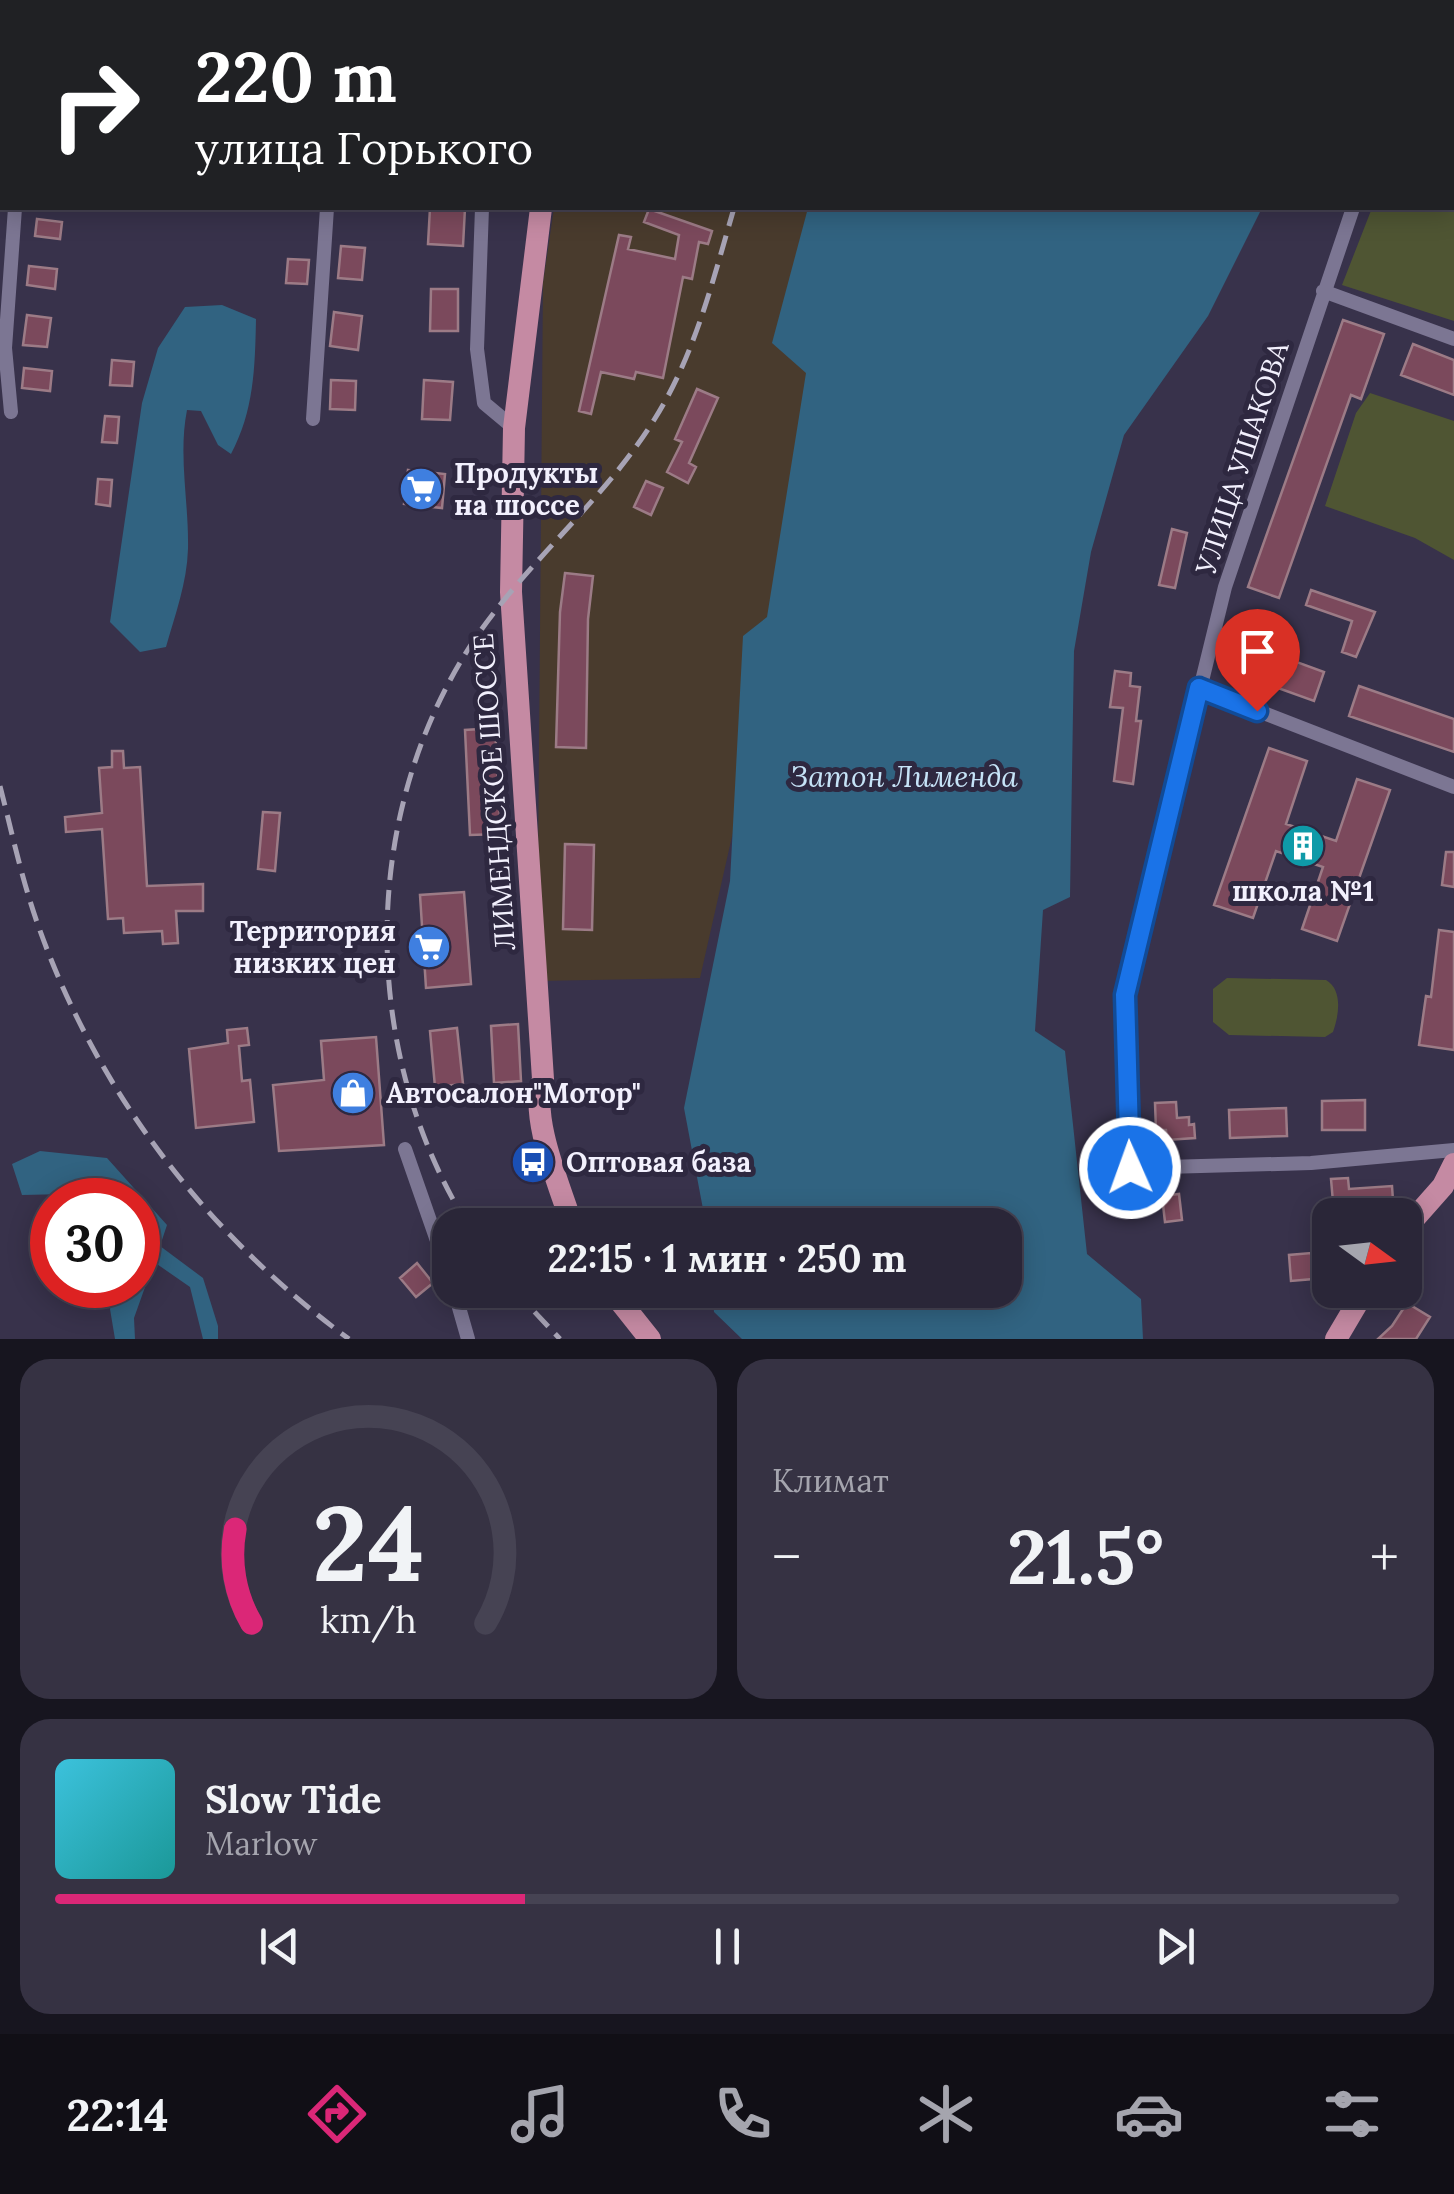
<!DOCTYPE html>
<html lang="ru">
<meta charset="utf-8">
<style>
:root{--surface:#2a2638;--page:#363243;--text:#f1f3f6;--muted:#a5a5ae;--line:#464353;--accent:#db2777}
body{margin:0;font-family:Lora,serif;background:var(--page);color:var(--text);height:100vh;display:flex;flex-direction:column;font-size:38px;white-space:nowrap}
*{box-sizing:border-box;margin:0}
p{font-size:32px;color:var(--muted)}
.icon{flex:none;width:55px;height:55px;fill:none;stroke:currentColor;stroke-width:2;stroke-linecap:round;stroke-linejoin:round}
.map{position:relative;height:1339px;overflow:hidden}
.side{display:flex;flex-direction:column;gap:20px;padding:20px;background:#17151f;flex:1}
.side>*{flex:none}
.banner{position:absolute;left:0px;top:0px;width:1455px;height:210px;box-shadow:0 5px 25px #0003,0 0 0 2px var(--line);background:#202124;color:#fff;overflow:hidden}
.needle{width:65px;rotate:105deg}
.tools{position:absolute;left:1312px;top:1198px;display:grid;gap:20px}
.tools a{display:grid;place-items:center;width:110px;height:110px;border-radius:20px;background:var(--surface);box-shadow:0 5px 25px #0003,0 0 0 2px var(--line);font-size:50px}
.speed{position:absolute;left:30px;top:1178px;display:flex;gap:20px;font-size:50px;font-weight:700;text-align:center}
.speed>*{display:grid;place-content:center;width:130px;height:130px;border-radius:50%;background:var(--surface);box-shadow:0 5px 25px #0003,0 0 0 2px var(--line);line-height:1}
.speed .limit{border:15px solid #d22;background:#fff;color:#111}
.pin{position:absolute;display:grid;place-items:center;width:85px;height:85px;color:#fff;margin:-102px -42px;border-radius:50% 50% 50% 0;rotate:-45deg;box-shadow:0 0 10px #0007}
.pin .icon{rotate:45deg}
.me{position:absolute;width:110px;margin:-55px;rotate:358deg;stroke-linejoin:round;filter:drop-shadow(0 0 8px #0008)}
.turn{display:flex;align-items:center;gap:35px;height:210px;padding:0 30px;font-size:45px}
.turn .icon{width:130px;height:130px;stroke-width:2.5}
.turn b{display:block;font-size:70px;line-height:85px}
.big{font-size:75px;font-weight:700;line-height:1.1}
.side .widget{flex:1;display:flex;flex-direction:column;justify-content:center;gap:15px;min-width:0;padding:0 35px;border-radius:30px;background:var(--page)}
.side .dial{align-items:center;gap:0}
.dial svg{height:260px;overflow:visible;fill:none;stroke:var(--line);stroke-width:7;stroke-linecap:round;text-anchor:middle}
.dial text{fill:var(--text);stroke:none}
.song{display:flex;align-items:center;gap:30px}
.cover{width:120px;height:120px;border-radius:15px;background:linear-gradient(135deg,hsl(190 70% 55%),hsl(180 70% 35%))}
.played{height:10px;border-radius:5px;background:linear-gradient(90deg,var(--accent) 35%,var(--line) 35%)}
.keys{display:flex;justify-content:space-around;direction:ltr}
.heat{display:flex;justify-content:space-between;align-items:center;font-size:55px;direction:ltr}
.side .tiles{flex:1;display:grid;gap:20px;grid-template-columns:1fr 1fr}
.widget:last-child{grid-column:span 2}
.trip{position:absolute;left:432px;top:1208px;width:590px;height:100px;border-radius:30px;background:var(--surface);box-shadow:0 5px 25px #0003,0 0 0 2px var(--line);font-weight:700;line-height:100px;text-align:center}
.tab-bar{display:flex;height:160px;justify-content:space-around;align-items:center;background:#110f16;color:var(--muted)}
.tab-bar .icon{width:70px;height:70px}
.tab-bar .selected{color:var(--accent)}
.tab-bar b{font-size:45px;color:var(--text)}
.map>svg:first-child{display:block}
.industrial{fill:#493b2d}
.green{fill:#4f5533}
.water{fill:#316381}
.building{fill:#7b495c;stroke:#9c7b86;stroke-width:2.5}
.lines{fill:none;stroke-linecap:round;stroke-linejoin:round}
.pedestrian{stroke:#7c7693;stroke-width:10}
.minor{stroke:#7c7693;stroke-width:14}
.primary{stroke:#c58aa3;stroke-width:22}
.rail{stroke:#a7a3b5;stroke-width:5;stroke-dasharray:20 10;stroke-linecap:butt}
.route-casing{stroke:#114b97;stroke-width:25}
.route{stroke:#1a73e8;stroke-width:18}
.labels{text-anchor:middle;stroke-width:10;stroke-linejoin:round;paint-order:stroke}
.street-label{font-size:28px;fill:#f2f0fd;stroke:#2e2840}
.poi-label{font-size:28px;font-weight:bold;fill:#f2f0fd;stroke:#2e2840;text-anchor:start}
.water-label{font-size:30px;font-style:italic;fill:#c6e3f7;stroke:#2e2840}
</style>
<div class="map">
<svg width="1454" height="1339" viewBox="0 0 1454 1339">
<rect width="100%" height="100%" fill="#38324b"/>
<path class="industrial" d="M 585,0 L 920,0 L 585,2 Z
M 554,208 L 874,208 L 700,978 L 537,981 L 543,283 Z"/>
<path class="green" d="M 1454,37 L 1454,321 L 1342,285 L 1372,208 L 1452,208 Z
M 1370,393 L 1454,421 L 1454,560 L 1415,538 L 1325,506 L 1356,413 Z
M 1227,978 L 1326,980 C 1343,990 1339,1015 1333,1032 L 1325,1037 L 1229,1035 L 1213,1022 L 1213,989 Z"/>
<path class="water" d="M 871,0 L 1353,0 L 870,2 Z
M 808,208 L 1262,208 L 1208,316 L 1124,435 L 1091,552 L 1074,651 L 1070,897 L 1043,910 L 1035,1031 L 1065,1051 L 1087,1254 L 1141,1299 L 1143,1339 L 742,1339 L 714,1312 L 712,1290 L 1005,1290 L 1005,1225 L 706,1225 L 684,1108 L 730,881 L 743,636 L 767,617 L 806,373 L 772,343 Z
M 222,305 L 256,319 C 255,368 254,411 231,454 L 218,445 L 201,411 L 187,410 C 178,456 189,502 188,549 C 187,583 175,615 166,647 L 140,652 L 110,622 L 142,403 L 158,348 L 185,307 Z
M 40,1151 L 107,1158 L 167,1225 L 160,1246 L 203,1278 L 218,1326 L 218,1339 L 203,1339 L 190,1287 L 154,1262 L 134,1318 L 135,1339 L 115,1339 L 110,1309 L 119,1285 L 138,1285 L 138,1200 L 128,1200 L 94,1177 L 67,1194 L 22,1195 L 12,1164 Z"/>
<path class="building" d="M 430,208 L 465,208 L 463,246 L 428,244 Z
M 649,209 L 712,231 L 708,244 L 699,242 L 692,279 L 683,277 L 663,378 L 636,372 L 634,379 L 601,372 L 591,414 L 579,411 L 619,235 L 631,237 L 628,249 L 675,259 L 679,235 L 644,222 Z
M 37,219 L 62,222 L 60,239 L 35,236 Z
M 341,246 L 365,248 L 362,280 L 338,278 Z
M 288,259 L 309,260 L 307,284 L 286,283 Z
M 29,266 L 57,269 L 55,289 L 27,285 Z
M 431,289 L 458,289 L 458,331 L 430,331 Z
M 334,312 L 362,316 L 358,350 L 330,346 Z
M 27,315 L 51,318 L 47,347 L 23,345 Z
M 1343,320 L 1384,334 L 1361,399 L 1351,395 L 1279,598 L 1248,587 Z
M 1413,344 L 1454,360 L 1454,395 L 1401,375 Z
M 112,360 L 134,362 L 132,386 L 110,385 Z
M 24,368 L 52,371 L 50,391 L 22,388 Z
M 331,380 L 356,381 L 355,410 L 330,409 Z
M 424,380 L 453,382 L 450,420 L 422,419 Z
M 697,389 L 718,398 L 689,463 L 696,467 L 688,483 L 667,472 L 682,442 L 675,439 Z
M 105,416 L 119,417 L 117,443 L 102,442 Z
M 408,470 L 445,474 L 442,508 L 404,504 Z
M 98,479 L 112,480 L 110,506 L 96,504 Z
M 646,481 L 663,488 L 651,515 L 634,507 Z
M 1172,529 L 1187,533 L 1175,588 L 1159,585 Z
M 565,573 L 593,576 L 588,619 L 586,748 L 556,747 L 560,612 Z
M 1311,590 L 1375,612 L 1356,657 L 1342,652 L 1352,621 L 1306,605 Z
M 1244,618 L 1268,627 L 1261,649 L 1324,672 L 1314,701 L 1225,669 Z
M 1115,671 L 1131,673 L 1130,686 L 1140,687 L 1136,721 L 1141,721 L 1133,784 L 1114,781 L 1123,708 L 1110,707 Z
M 1359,686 L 1454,719 L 1454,752 L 1349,716 Z
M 495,728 L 501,834 L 470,835 L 465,730 Z
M 1269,748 L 1307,761 L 1286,824 L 1336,841 L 1357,779 L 1390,790 L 1337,941 L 1302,929 L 1323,867 L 1276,851 L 1253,918 L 1214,905 Z
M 112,751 L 123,751 L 124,768 L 140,767 L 147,886 L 203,884 L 203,911 L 176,911 L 178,943 L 163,944 L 162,931 L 124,933 L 123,918 L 108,919 L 102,829 L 66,832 L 65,817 L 102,813 L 99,768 L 112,767 Z
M 263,812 L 280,813 L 275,871 L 258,869 Z
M 565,844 L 594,845 L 592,930 L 563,929 Z
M 1446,852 L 1454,852 L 1454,887 L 1442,885 Z
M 464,892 L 471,984 L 426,988 L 420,895 Z
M 1439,930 L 1454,932 L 1454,1050 L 1419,1045 L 1426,996 L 1431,997 Z
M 518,1024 L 521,1081 L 494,1083 L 491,1026 Z
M 247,1028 L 249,1045 L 239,1046 L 242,1081 L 250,1080 L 254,1122 L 196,1128 L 189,1049 L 228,1043 L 227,1030 Z
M 457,1028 L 463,1084 L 435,1087 L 430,1031 Z
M 376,1037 L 384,1145 L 279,1151 L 273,1085 L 324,1080 L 321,1041 Z
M 1365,1100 L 1365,1130 L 1322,1130 L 1322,1101 Z
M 1176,1102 L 1177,1118 L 1189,1117 L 1189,1125 L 1194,1124 L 1195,1138 L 1167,1140 L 1166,1130 L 1156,1130 L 1155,1103 Z
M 1286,1108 L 1287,1136 L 1230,1138 L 1229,1110 Z
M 1348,1178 L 1349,1189 L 1392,1186 L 1394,1215 L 1354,1215 L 1353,1201 L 1333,1202 L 1331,1179 Z
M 1179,1194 L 1182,1220 L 1165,1222 L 1162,1196 Z
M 1311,1253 L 1313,1279 L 1291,1281 L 1289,1255 Z
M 417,1263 L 433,1283 L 416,1297 L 400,1278 Z
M 1407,1303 L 1430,1317 L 1416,1339 L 1378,1339 L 1392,1326 Z"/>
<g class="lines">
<path class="pedestrian" d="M 1452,82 L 1454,82"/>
<path class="minor" d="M 36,2 L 37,0
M 345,2 L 346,0
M 497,2 L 497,0
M 482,208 L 477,349 L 484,403 L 514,428
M 1323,291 L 1454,339
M 11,412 L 5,348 L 15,208
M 313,419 L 327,208
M 1199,688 L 1454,787
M 405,1149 L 450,1278
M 1130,1168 L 1311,1163 L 1454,1150
M 1140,1199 L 1130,1168 L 1125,995 L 1225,587 L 1353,208
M 454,1290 L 468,1339"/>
<path class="primary" d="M 568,2 L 568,0
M 541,208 L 514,428 L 511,592 L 543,1079 C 529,1117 560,1186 572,1225
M 1405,1229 L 1443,1186 L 1454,1164
M 611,1290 L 650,1339
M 1336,1339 L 1365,1290"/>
<path class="rail" d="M 793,2 L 794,0
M 0,786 C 12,833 22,880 38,925 C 97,1092 206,1234 349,1339
M 468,1225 C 357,1047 359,804 481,630 C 534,556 606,497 654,420 C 695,355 713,280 734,208
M 514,1290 L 560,1339"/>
</g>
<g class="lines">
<g class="route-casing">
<path id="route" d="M 1130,1168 L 1125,995 L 1199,688 L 1257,711"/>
</g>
<use href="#route" class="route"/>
</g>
<defs>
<g id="supermarket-disc" transform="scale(2.25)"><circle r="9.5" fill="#3f7fe0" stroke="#2e2840"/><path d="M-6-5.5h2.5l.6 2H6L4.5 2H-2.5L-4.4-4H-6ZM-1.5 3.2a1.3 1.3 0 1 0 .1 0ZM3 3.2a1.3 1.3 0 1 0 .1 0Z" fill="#fff"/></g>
<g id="building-disc" transform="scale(2.25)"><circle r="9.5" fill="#0f9aa8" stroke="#2e2840"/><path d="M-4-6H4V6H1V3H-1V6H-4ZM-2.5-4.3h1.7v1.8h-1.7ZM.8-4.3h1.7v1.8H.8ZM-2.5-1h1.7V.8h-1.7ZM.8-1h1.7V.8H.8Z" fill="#fff"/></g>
<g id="shop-disc" transform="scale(2.25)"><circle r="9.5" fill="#3f7fe0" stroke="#2e2840"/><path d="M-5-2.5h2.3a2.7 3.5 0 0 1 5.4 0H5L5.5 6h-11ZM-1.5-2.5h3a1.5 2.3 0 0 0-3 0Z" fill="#fff"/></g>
<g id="bus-disc" transform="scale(2.25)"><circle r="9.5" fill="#1a4fb4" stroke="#2e2840"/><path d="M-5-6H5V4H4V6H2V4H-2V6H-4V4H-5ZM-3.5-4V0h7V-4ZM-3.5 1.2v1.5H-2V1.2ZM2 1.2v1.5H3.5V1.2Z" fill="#fff"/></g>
</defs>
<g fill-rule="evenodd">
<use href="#supermarket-disc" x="421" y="489"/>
<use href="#building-disc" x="1303" y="846"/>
<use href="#supermarket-disc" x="429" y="947"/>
<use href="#shop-disc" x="353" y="1093"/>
<use href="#bus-disc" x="533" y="1162"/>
</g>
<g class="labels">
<g class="street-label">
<text transform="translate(1242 458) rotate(-72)" y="10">УЛИЦА УШАКОВА</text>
<text transform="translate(494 792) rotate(-94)" y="10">ЛИМЕНДСКОЕ ШОССЕ</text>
</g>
<g class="poi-label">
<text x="454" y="483">Продукты<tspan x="454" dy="32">на шоссе</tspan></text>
<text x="1303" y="901" text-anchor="middle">школа №1</text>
<text x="396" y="941" text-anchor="end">Территория<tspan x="396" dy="32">низких цен</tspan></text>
<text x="386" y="1103">Автосалон"Мотор"</text>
<text x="566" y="1172">Оптовая база</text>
</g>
<g class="water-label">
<text x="904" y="787">Затон Лименда</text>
</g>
</g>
</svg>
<div class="tools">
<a><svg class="needle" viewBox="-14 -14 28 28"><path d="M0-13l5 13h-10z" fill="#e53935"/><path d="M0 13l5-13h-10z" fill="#a5a5ae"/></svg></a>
</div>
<div class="speed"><div class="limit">30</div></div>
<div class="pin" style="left:1257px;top:711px;background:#d93025"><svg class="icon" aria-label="arrive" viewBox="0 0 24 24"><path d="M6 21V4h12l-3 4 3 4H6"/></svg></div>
<svg class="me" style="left:1130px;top:1168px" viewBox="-20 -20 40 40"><circle r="17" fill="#1a73e8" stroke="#fff" stroke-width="3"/><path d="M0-11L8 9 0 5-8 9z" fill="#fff"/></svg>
<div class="trip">22:15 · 1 мин · 250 m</div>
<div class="banner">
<div class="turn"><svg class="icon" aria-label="right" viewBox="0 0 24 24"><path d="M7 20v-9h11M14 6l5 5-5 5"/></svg><div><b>220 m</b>улица Горького</div></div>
</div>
</div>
<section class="side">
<div class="tiles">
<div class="widget dial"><svg viewBox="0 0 100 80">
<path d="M14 69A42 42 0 1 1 86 69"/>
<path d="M14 69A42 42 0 0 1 9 40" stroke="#db2777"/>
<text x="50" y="56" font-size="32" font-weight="700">24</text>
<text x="50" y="72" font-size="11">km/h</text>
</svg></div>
<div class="widget"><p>Климат</p>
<div class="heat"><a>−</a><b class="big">21.5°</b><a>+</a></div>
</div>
<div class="widget">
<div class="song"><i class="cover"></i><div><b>Slow Tide</b><p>Marlow</p></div></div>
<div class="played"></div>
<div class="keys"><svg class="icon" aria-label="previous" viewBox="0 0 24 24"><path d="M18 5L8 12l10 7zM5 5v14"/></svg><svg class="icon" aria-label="pause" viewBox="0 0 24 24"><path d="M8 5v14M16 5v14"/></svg><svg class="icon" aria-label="next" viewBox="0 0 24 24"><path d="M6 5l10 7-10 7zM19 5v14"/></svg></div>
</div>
</div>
</section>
<nav class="tab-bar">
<b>22:14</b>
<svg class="icon selected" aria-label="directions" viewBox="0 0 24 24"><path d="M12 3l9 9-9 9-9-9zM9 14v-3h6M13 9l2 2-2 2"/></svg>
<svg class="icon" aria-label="music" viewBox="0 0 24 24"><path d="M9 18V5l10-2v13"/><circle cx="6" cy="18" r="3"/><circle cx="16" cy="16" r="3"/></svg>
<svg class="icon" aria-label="phone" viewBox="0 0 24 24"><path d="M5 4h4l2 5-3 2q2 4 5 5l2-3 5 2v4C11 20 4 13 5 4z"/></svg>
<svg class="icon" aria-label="climate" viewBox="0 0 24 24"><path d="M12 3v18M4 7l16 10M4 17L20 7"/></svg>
<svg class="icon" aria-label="car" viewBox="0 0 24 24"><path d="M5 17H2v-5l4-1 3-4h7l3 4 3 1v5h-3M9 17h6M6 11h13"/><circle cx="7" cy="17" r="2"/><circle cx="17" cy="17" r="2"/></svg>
<svg class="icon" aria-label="filters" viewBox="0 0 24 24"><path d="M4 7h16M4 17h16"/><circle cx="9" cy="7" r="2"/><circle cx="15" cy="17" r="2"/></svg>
</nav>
